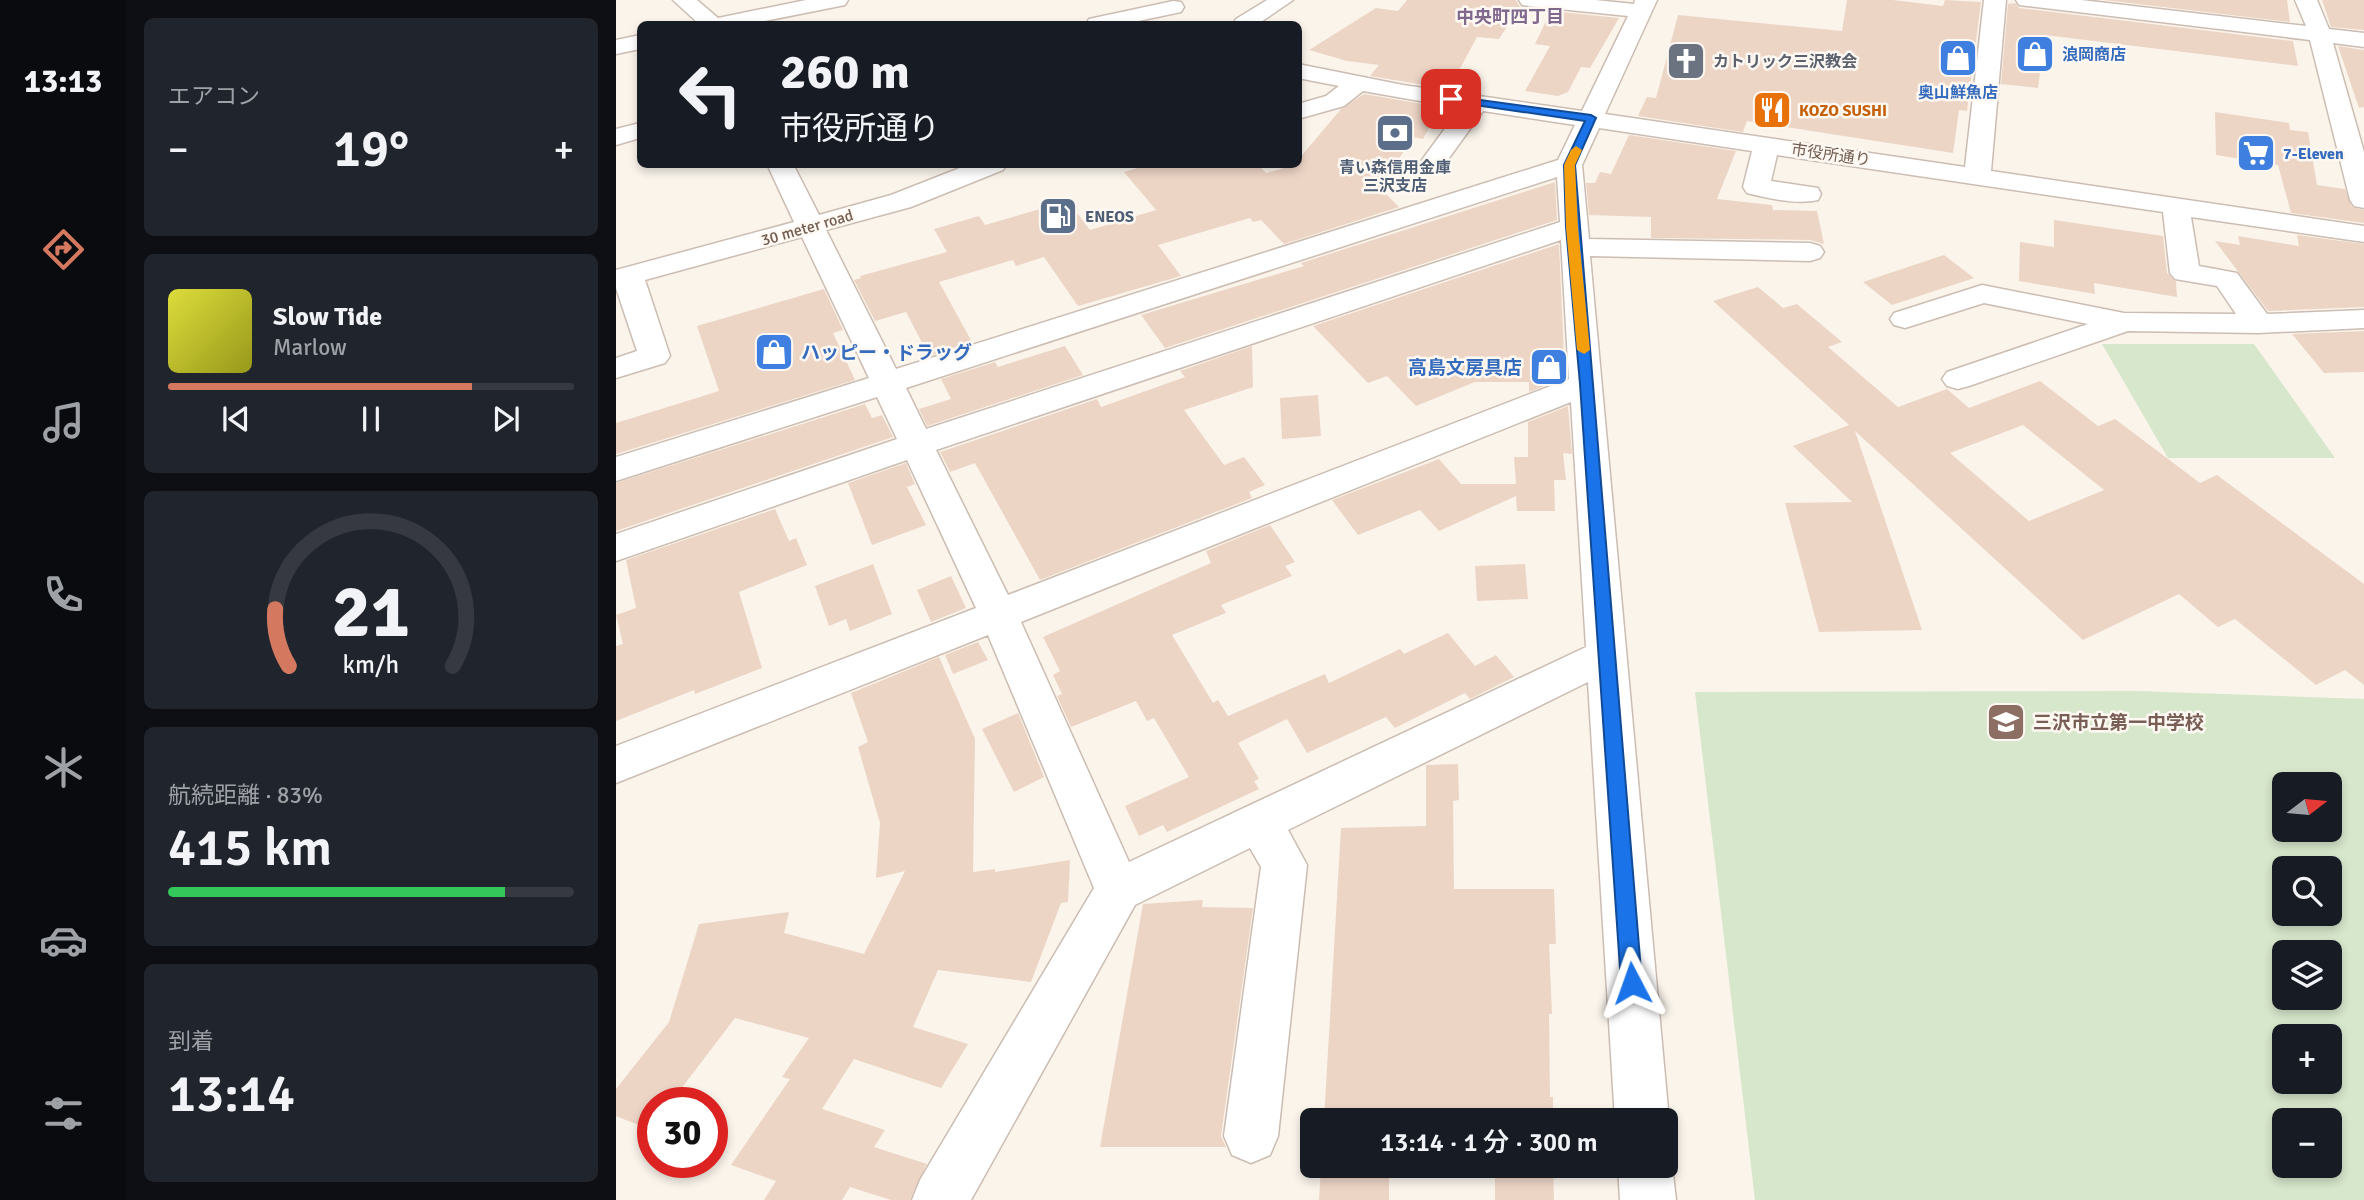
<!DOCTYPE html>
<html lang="ja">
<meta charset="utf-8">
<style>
:root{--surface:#171b24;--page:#20242c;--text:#f1f3f6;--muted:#9ea1a6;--line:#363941;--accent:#d47960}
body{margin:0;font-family:Signika,"Noto Sans JP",sans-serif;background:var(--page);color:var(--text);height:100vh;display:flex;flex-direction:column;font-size:26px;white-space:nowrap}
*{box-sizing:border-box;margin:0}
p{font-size:23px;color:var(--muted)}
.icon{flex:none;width:38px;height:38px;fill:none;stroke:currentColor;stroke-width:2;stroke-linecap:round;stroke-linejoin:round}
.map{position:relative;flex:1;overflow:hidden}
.side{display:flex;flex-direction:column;gap:18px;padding:18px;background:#0d0f14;width:490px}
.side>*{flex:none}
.guide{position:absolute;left:21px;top:21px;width:665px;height:147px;border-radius:10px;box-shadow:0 4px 10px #0003;background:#171b24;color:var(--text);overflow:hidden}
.needle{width:46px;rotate:74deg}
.fabs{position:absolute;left:1656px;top:772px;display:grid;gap:14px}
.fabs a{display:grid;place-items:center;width:70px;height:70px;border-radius:10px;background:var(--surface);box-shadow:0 4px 10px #0003;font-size:35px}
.speed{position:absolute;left:21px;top:1087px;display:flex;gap:14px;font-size:35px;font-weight:700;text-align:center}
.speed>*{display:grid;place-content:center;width:91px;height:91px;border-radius:50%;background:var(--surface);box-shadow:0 4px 10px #0003;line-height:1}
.speed .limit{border:10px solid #d22;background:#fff;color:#111}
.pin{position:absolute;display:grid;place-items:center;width:60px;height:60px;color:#fff;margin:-30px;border-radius:14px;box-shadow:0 4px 10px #0006}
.me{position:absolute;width:77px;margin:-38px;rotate:356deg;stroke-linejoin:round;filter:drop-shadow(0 0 5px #0008)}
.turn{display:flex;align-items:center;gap:24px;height:147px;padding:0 28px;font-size:32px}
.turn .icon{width:91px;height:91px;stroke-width:2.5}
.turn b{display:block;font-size:49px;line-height:60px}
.big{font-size:52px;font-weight:600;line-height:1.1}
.side .widget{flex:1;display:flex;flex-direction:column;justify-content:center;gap:10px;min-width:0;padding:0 24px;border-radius:10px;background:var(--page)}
.side .dial{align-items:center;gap:0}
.dial svg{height:182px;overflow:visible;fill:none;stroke:var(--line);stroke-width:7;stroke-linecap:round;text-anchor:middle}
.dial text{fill:var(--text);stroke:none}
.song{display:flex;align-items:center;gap:21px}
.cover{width:84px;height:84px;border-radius:10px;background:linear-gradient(135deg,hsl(60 70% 55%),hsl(60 70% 35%))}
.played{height:7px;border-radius:4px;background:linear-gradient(90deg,var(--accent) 75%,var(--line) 75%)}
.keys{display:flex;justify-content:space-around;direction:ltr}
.heat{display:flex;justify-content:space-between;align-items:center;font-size:38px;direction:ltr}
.charge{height:10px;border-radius:5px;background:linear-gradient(90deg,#34c759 83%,var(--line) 0)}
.trip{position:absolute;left:684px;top:1108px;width:378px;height:70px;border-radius:10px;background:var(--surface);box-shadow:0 4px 10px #0003;font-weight:600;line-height:70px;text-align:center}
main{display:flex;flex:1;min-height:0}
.dock{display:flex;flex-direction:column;width:126px;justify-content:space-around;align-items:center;background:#090b0e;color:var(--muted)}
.dock .icon{width:49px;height:49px}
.dock .active{color:var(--accent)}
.dock b{font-size:32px;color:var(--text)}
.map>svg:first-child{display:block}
.green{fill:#d7e7cb;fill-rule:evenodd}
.building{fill:#edd5c6;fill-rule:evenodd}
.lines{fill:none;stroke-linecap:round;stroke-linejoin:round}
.minor-casing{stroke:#ccbdb2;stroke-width:3}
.minor{fill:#fff;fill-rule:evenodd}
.route{fill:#1a73e8;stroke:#114b97;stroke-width:2}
.slow{fill:#f59e0b}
.labels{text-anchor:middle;stroke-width:5;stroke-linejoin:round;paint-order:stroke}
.far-shop-label{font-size:16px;font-weight:bold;fill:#366cbe;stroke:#fdf8f2;text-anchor:start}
.far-worship-label{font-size:16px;font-weight:bold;fill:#5b616d;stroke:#fdf8f2;text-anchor:start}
.far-food-label{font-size:16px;font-weight:bold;fill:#c56008;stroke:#fdf8f2;text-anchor:start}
.far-street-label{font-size:16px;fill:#735d51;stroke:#fdf8f2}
.far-service-label{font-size:16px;font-weight:bold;fill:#4e5e75;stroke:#fdf8f2}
.far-neighbourhood-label{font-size:18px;font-weight:bold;fill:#81698e;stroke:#fdf8f2}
.shop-label{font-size:19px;font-weight:bold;fill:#366cbe;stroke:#fdf8f2;text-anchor:start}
.education-label{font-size:19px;font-weight:bold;fill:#785e54;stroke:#fdf8f2;text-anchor:start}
</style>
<main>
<nav class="dock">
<b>13:13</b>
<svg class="icon active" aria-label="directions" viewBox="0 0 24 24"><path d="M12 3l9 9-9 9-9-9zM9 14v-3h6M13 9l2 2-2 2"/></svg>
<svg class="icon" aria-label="music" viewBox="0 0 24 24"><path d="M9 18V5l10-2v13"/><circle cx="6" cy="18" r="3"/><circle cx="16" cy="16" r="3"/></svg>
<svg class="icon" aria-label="phone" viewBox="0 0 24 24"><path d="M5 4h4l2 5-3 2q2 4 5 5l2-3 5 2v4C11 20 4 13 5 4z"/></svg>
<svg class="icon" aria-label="climate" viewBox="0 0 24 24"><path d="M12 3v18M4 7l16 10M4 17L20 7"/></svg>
<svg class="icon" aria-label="car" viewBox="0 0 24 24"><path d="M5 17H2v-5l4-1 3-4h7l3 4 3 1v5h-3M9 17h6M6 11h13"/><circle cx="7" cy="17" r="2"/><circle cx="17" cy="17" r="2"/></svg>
<svg class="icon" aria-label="filters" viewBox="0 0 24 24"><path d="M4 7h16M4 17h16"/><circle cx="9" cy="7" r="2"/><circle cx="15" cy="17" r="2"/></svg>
</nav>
<section class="side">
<div class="widget"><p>エアコン</p>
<div class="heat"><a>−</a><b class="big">19°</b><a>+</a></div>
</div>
<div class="widget">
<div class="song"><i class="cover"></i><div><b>Slow Tide</b><p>Marlow</p></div></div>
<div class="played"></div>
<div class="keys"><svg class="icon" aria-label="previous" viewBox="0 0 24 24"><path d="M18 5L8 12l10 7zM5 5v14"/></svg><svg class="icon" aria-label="pause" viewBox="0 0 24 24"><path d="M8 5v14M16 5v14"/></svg><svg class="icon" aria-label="next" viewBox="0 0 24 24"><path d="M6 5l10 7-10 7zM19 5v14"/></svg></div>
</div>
<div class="widget dial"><svg viewBox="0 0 100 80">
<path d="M14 69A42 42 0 1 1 86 69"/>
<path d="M14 69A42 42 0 0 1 8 44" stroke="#d47960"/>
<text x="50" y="56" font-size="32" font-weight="700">21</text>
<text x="50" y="72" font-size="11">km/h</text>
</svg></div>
<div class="widget"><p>航続距離 · 83%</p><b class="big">415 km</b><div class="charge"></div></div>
<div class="widget"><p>到着</p><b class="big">13:14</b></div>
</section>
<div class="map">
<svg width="1748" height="1200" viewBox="0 0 1748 1200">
<rect width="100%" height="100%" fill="#faf4eb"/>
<path class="green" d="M 1486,344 L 1638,344 L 1719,458 L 1552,458 Z
M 1521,691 L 1748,699 L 1748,1200 L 1139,1200 L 1079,692 ZM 1668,784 L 1713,784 L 1713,830 L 1668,830 ZM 1668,868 L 1713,868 L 1713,914 L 1668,914 ZM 1668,952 L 1713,952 L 1713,998 L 1668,998 ZM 1668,1036 L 1713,1036 L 1713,1082 L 1668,1082 ZM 1668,1120 L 1713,1120 L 1713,1166 L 1668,1166 Z"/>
<path class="building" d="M 791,0 L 900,0 L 904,7 L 883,39 L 861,37 L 833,89 L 754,76 L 763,65 L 731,61 L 693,50 L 760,8 L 782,11 Z
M 1231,0 L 1277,0 L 1327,6 L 1329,0 L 1365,2 L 1351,111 L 1343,110 L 1337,153 L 1131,121 L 1127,132 L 1022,116 L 1031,97 L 1040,98 L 1062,15 L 1226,31 Z
M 1488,0 L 1671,0 L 1674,22 Z
M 1706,0 L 1748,0 L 1748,30 L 1715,27 Z
M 1399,3 L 1403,8 L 1677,41 L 1682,66 L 1429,35 L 1422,88 L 1385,84 L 1392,4 Z
M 935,11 L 1003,18 L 974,68 L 965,67 L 952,92 L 942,96 L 909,91 L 934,46 L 919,44 Z
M 1722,46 L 1748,50 L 1748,107 L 1743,108 Z
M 748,94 L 824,107 L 807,139 L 797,137 L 764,188 L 783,207 L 668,244 L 645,220 L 637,222 L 634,218 L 542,245 L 565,276 L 462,306 L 428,257 L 400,266 L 397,260 L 323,282 L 356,342 L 313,356 L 290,312 L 259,321 L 238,280 L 245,278 L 244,276 L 331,252 L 318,229 L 363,216 L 369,225 L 452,201 L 474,230 L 540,210 L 508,172 L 535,164 L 642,164 L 650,173 L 682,164 L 682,160 L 725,109 Z
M 1599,112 L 1673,123 L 1674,130 L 1692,132 L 1701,185 L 1729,189 L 1736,207 L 1748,210 L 1748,223 L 1675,213 L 1662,165 L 1600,155 Z
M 1013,135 L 1120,151 L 1101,199 L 1156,205 L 1157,210 L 1201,211 L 1208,244 L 1194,240 L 1035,238 L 1035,217 L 973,215 L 970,183 L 979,183 L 984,172 L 995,174 Z
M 939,182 L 941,220 L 549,348 L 525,315 L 688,266 L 685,263 Z
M 1438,220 L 1547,236 L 1551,273 L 1560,282 L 1561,297 L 1478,283 L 1479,294 L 1403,281 L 1404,242 L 1438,247 Z
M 1681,235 L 1748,244 L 1748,307 L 1652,311 L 1599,241 L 1624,245 L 1622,236 L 1683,246 Z
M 943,244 L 949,378 L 913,392 L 913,382 L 859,382 L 800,406 L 771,376 L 752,383 L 697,326 Z
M 1328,255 L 1358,278 L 1276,305 L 1247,282 Z
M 1142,287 L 1167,308 L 1181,304 L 1226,342 L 1212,347 L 1282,407 L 1331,389 L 1353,408 L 1424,381 L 1482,426 L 1499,419 L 1584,483 L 1601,475 L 1748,584 L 1748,685 L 1729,670 L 1700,685 L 1619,619 L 1602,627 L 1563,594 L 1467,640 L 1239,431 L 1306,630 L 1203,632 L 1169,503 L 1236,502 L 1177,446 L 1233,425 L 1097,301 ZM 1407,425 L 1488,490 L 1413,521 L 1334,453 Z
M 208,289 L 227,330 L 217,333 L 239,380 L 0,454 L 0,423 L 103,391 L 81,326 Z
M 1748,331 L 1748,372 L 1708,373 L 1676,334 Z
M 449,346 L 467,375 L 311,426 L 303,409 L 335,399 L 325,379 L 379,362 L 382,367 Z
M 636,346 L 637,387 L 568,410 L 608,465 L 628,457 L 649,485 L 633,492 L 636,498 L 424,580 L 359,463 L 334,472 L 324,452 L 481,399 L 485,407 L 569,377 L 564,371 Z
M 702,395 L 705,436 L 666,439 L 664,398 Z
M 249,404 L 256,418 L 266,415 L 277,437 L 0,531 L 0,483 Z
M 952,406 L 956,454 L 947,453 L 950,480 L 938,480 L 939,511 L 901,511 L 900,496 L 823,531 L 804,510 L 742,535 L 716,500 L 823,459 L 845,484 L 900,484 L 898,457 L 912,457 L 912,422 Z
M 290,463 L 299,484 L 291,487 L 310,525 L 256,545 L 232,483 Z
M 159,509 L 173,541 L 180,538 L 191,565 L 123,592 L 146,668 L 79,694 L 78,690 L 0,721 L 0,646 L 7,644 L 0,615 L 20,608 L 10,560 Z
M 654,525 L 679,562 L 669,566 L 676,576 L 605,605 L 610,613 L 556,635 L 597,703 L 602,700 L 612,716 L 709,674 L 713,683 L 784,649 L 788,654 L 832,633 L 859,666 L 880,655 L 898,677 L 854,699 L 849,693 L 779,728 L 770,717 L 691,753 L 671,719 L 622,743 L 643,779 L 638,781 L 643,789 L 551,832 L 547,825 L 523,836 L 509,806 L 573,777 L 538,718 L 531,721 L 520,701 L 455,727 L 441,696 L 446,694 L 437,675 L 444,671 L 427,637 L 595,563 L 590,551 Z
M 257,564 L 276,614 L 234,631 L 230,619 L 213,626 L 199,586 Z
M 909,564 L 912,599 L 861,601 L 859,566 Z
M 335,576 L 350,608 L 315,622 L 301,590 Z
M 362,642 L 372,660 L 337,674 L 329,655 Z
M 323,657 L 359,739 L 357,872 L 379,869 L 379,872 L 454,860 L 452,902 L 445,903 L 415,982 L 322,970 L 297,1027 L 352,1044 L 325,1088 L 238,1059 L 206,1109 L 269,1130 L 258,1147 L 311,1164 L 294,1200 L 275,1200 L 234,1187 L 226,1200 L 148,1200 L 160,1181 L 115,1165 L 174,1079 L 166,1077 L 193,1038 L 119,1018 L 55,1102 L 37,1102 L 37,1131 L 0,1116 L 0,1089 L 53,1022 L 83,924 L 173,912 L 168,933 L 248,954 L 289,871 L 260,878 L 264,823 L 242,747 L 252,742 L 235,693 Z
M 402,713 L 428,777 L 398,792 L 366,729 Z
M 842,764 L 843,800 L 837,801 L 838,889 L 938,889 L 940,944 L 933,944 L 936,1014 L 933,1014 L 934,1097 L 937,1097 L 937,1120 L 708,1120 L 725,828 L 810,826 L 810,765 Z
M 587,900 L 586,907 L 637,908 L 605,1136 L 610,1147 L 484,1147 L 527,904 Z
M 705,1166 L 773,1166 L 773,1200 L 703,1200 Z
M 879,1166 L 937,1166 L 938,1200 L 879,1200 Z"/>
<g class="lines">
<g class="minor-casing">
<path id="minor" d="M 57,0 L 81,0 L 102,18 L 190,0 L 232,0 L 229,5 L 134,24 L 83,24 Z
M 651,0 L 677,0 L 642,24 L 617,24 L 620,19 Z
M 903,0 L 979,0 L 1018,4 L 1019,0 L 1041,0 L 989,114 L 1349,167 L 1368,0 L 1390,0 L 1375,171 L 1748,226 L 1748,242 L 1575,217 L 1583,266 L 1621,273 L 1651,314 L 1748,310 L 1748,328 L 1642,333 L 1512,331 L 1353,386 L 1342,389 L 1331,386 L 1326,379 L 1331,372 L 1472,324 L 1368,303 L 1289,328 L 1278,325 L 1274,319 L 1278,313 L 1366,285 L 1508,313 L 1620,314 L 1601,286 L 1559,279 L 1554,273 L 1547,212 L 1161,155 L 1155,181 L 1202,188 L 1205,194 L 1202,200 C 1181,205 1151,198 1131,193 L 1127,187 L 1136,151 L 983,128 L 966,165 L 973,239 L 1194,243 L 1204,246 L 1208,252 L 1204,258 L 1194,261 L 974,256 L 1053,1120 L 1050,1126 L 1050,1120 L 999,1120 L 972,682 L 672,830 L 691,865 L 662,1136 L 654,1155 L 635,1163 L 616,1155 L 608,1136 L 645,867 L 634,848 L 519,905 L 355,1200 L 296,1200 L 304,1180 L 478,888 L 372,635 L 0,783 L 0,746 L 360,608 L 291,460 L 0,561 L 0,534 L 281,439 L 261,397 L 0,481 L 0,457 L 253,378 L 186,237 L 29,280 L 54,356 L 49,363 L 0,378 L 0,358 L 21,351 L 0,288 L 0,270 L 178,222 L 151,164 L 177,164 L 203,215 L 275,195 L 354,164 L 391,164 L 387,170 L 295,207 L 210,230 L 280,369 L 942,160 L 959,125 L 867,111 L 828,165 L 819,168 L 810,165 L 806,160 L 844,108 L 747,91 L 728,106 L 682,119 L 682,104 L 710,96 L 723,86 L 682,78 L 682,64 L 787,85 L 966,111 L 1012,16 L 914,6 L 906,5 ZM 941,177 L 944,222 L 310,429 L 290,388 ZM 945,240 L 953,379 L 392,595 L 320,450 ZM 955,402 L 970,647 L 513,862 L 405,622 Z
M 1400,0 L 1465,0 L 1690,26 L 1679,0 L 1701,0 L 1713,29 L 1748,33 L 1748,47 L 1717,43 L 1748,152 L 1748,208 L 1738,206 L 1734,200 L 1694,40 L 1411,6 L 1403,5 Z
M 557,1 L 565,2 L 568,7 L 565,12 L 508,24 L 470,24 L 473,19 Z
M 24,35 L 24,49 L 0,54 L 0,40 Z
M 24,123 L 24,138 L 0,145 L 0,129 Z
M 1050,1151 L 1056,1166 L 1060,1200 L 1004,1200 L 1002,1166 L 1050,1166 Z"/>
</g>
<use href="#minor" class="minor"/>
</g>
<path class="route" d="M 835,96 L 975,115 L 980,118 L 959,165 L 1026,983 L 1023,990 L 1016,993 L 1008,990 L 1005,983 L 964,384 L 950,227 L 948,165 L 969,121 L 832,101 L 830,99 Z"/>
<path class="slow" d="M 960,146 L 966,150 L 959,165 L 962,227 L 974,350 L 968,354 L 961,350 L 950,227 L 948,165 L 955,150 Z"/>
<defs>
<g id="shop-square" transform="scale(2.0125)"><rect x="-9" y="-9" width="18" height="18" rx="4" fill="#3f7fe0" stroke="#fdf8f2"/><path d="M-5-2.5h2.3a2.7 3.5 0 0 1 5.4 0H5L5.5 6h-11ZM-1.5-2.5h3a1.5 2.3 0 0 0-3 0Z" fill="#fff"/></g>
<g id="church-square" transform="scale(2.0125)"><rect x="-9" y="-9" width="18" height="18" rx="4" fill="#6b7280" stroke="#fdf8f2"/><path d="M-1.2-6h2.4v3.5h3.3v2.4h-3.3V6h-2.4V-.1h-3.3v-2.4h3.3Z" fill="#fff"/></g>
<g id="restaurant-square" transform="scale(2.0125)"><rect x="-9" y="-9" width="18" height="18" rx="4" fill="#e8710a" stroke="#fdf8f2"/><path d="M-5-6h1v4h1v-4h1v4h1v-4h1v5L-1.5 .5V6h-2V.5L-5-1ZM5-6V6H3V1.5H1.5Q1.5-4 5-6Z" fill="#fff"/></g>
<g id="bank-square" transform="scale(2.0125)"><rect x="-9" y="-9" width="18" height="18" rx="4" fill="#5c6f8a" stroke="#fdf8f2"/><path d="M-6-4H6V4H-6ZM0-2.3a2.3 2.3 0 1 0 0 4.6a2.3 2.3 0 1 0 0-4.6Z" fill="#fff"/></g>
<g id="supermarket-square" transform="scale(2.0125)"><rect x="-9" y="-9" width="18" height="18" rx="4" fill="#3f7fe0" stroke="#fdf8f2"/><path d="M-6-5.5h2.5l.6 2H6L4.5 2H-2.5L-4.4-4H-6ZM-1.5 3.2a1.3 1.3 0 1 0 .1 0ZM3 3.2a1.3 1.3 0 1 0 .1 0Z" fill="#fff"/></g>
<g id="fuel-square" transform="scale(2.0125)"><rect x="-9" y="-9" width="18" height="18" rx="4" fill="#5c6f8a" stroke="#fdf8f2"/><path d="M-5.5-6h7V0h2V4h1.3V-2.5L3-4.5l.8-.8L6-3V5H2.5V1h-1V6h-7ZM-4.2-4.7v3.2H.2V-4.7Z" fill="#fff"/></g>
<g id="school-square" transform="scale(2.0125)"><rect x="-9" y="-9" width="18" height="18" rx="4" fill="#8d6e63" stroke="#fdf8f2"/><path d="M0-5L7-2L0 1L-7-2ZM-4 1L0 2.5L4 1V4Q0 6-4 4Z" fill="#fff"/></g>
</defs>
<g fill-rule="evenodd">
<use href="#shop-square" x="1419" y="54"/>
<use href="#shop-square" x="1342" y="58"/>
<use href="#church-square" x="1070" y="61"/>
<use href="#restaurant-square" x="1156" y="110"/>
<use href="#bank-square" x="779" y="133"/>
<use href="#supermarket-square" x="1640" y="153"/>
<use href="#fuel-square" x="442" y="216"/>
<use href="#shop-square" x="158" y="352"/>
<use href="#shop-square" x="933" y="367"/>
<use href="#school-square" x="1390" y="722"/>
</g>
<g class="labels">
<g class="far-shop-label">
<text x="1446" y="60">浪岡商店</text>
<text x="1342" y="98" text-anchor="middle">奥山鮮魚店</text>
<text x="1667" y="159">7-Eleven</text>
</g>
<g class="far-worship-label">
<text x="1097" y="67">カトリック三沢教会</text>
</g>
<g class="far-food-label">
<text x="1183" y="116">KOZO SUSHI</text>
</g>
<g class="far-street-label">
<text transform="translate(1215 154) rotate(8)" y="6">市役所通り</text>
<text transform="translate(191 227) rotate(-16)" y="6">30 meter road</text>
</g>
<g class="far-service-label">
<text x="779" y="173">青い森信用金庫<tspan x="779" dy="18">三沢支店</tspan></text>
<text x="469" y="222" text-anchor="start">ENEOS</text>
</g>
<g class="far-neighbourhood-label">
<text x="894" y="23">中央町四丁目</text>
</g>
<g class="shop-label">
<text x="185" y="359">ハッピー・ドラッグ</text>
<text x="906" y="374" text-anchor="end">高島文房具店</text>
</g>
<g class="education-label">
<text x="1417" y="729">三沢市立第一中学校</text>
</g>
</g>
</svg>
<div class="fabs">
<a><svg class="needle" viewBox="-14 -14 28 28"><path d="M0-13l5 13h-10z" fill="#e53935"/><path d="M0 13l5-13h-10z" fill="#9ea1a6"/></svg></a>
<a><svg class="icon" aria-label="search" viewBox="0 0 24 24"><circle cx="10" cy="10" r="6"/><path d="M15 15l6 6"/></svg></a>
<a><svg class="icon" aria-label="layers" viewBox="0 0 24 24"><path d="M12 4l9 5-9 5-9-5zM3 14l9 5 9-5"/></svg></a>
<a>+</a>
<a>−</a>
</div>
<div class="speed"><div class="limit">30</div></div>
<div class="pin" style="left:835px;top:99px;background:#d93025"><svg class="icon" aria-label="arrive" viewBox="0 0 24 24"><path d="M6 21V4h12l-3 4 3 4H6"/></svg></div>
<svg class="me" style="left:1016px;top:983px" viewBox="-20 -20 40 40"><path d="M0-17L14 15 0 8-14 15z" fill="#1a73e8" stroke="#fff" stroke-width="4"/></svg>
<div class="trip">13:14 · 1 分 · 300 m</div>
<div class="guide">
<div class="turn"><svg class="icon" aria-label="left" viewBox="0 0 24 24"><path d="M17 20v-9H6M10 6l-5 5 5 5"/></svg><div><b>260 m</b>市役所通り</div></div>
</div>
</div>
</main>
